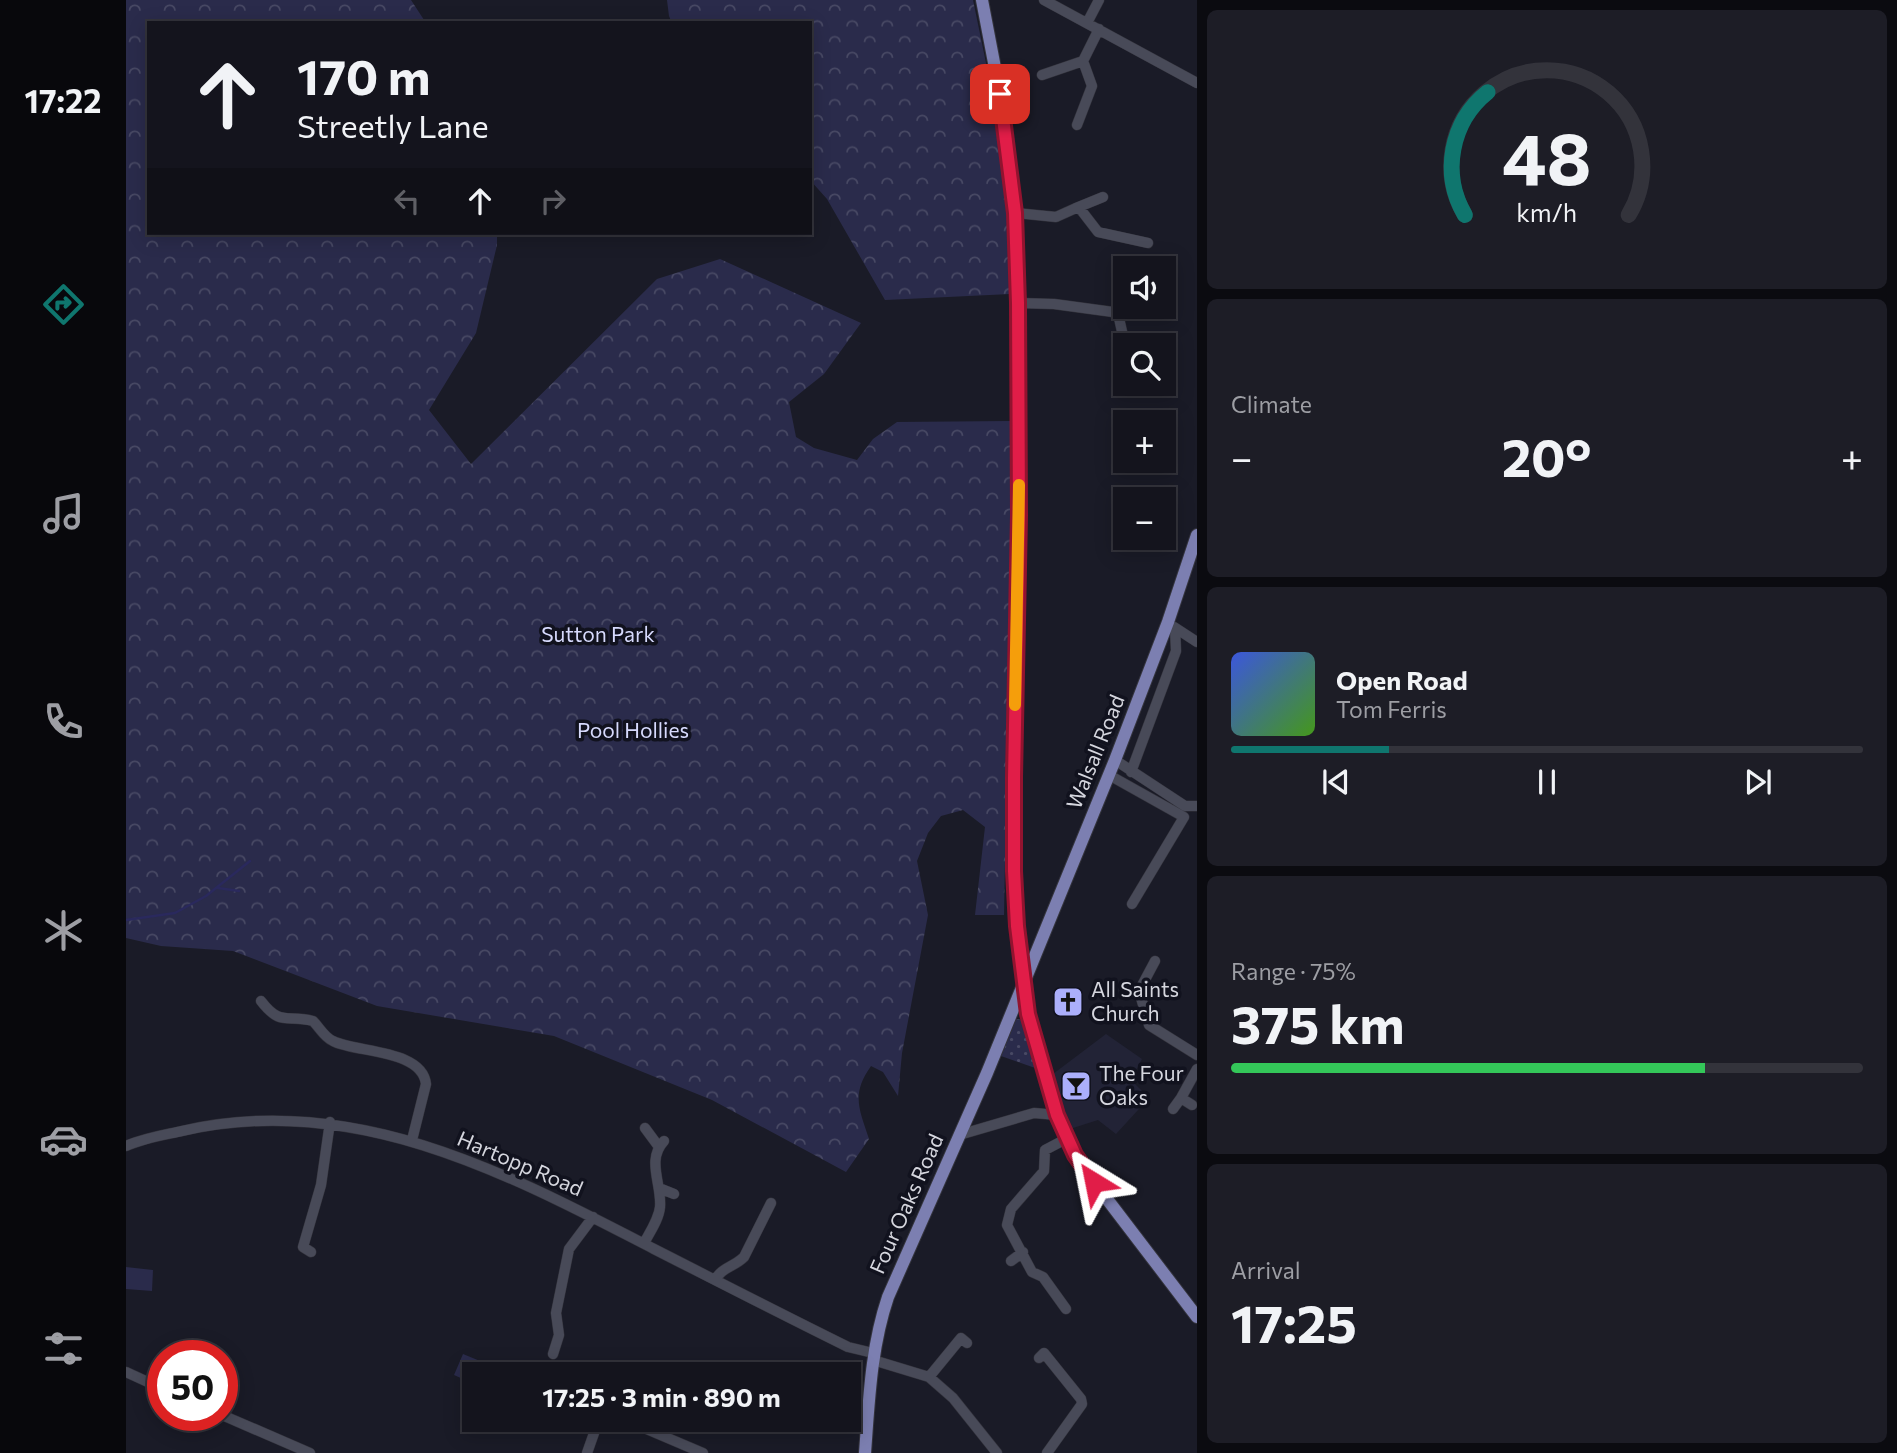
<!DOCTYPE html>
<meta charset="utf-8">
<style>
:root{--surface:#14141d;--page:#1d1d26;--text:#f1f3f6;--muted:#9d9ea4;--line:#33333b;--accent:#0f766e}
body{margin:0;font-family:Commissioner,sans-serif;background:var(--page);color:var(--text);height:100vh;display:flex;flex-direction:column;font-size:26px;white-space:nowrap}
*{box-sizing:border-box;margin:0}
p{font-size:23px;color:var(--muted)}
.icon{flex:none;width:38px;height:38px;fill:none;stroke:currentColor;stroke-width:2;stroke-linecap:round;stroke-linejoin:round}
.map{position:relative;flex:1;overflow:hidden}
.side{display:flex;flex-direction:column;gap:10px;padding:10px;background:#0b0b10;width:700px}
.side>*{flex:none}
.top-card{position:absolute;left:21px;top:21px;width:665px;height:214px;border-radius:0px;box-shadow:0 4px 18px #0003,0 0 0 2px var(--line);background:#14141d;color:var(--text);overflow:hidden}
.tools{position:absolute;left:987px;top:256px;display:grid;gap:14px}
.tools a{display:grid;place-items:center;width:63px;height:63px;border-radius:0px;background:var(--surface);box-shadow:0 4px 18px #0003,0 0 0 2px var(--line);font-size:35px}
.speed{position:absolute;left:21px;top:1340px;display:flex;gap:14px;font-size:35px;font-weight:700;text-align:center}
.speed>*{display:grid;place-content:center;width:91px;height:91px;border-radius:50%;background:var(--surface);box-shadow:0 4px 18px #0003,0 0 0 2px var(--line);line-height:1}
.speed .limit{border:10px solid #d22;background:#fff;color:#111}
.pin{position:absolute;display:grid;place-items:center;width:60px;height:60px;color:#fff;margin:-30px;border-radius:14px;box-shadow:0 4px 10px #0006}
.me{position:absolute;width:77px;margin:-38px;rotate:325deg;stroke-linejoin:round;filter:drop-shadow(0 0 5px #0008)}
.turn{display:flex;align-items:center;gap:24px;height:147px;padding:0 35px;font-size:32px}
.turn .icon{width:91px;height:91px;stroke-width:2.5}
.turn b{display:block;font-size:49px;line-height:60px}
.lanes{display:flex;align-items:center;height:66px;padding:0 35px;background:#0003;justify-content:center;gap:35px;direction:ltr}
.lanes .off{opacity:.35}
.big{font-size:52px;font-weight:700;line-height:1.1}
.side .widget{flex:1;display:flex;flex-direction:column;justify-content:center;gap:10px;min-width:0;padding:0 24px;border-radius:10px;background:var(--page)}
.side .dial{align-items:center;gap:0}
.dial svg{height:182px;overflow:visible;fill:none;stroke:var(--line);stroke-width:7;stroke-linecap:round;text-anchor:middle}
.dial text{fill:var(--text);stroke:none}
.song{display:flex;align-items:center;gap:21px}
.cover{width:84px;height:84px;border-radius:10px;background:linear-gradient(135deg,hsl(230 70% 55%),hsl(100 70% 35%))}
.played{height:7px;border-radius:4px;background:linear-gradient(90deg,var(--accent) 25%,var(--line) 25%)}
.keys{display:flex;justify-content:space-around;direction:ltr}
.heat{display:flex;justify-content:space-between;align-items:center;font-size:38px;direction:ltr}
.charge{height:10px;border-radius:5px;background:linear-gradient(90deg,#34c759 75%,var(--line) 0)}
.trip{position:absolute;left:336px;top:1362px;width:399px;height:70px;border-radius:0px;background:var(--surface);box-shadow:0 4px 18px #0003,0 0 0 2px var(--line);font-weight:700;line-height:70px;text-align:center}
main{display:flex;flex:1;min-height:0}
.menu{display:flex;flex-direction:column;width:126px;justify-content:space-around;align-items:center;background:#08080c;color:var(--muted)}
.menu .icon{width:49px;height:49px}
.menu .active{color:var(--accent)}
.menu b{font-size:32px;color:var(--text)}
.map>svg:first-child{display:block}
.built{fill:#222336}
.green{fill:url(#green-dots)}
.forest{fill:url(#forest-crowns)}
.pitch{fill:#2a2b4b}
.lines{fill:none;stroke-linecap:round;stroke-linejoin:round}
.stream{stroke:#2a295d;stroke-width:2.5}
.minor-casing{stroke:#34343d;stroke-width:11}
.major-casing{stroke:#34343d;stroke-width:14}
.minor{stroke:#484a58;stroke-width:10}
.major{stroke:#7c7fb1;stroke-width:12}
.route-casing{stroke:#92132f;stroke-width:18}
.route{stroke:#e11d48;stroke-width:12}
.slow{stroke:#f59e0b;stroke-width:12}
.labels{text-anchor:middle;stroke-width:7;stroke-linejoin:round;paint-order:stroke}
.park-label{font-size:21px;fill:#d7dafd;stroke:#11121e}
.street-label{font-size:21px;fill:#d5d6de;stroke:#11121e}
.poi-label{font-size:21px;fill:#d5d6de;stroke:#11121e;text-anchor:start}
</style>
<main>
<nav class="menu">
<b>17:22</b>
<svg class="icon active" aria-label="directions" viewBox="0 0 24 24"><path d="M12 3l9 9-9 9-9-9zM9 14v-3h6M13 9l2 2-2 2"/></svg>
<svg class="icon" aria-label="music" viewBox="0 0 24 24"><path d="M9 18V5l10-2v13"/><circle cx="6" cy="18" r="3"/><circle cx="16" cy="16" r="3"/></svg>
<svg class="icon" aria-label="phone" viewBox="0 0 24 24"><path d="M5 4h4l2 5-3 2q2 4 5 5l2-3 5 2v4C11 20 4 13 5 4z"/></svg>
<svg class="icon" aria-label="climate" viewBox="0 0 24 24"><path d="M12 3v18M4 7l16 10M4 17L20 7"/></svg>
<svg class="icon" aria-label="car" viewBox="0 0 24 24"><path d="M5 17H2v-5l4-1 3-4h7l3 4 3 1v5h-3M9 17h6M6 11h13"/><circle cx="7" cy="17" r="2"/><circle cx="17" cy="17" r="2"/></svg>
<svg class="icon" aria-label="filters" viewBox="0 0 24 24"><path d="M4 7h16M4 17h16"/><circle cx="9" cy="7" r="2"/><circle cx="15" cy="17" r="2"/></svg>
</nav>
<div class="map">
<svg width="1071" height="1453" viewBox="0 0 1071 1453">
<defs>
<pattern id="green-dots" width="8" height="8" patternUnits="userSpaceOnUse" patternTransform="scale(1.75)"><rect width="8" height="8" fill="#2a2b4b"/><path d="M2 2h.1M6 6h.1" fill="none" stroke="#484964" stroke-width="1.8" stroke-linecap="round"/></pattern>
<pattern id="forest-crowns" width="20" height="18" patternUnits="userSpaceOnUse" patternTransform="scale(1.75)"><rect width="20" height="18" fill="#2a2b4b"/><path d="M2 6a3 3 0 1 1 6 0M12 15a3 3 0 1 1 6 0" fill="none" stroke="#484964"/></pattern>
</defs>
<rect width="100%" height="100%" fill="#1a1b27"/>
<path class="built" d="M 980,1034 L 1016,1059 L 1005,1080 L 1023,1098 L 990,1134 L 972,1120 L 944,1129 L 927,1074 Z"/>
<path class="green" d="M 890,1019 L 898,1020 L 912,1069 L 875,1056 Z"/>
<path class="forest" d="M 0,0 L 285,0 L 300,23 L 23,23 L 23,233 L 371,233 L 371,245 L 350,333 L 303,410 L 345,464 L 531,279 L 594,259 L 735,323 L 698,374 L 663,402 L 670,437 L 688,448 L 731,460 L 747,439 L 771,422 L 887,421 L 878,915 L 849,915 L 859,827 L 837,810 L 815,816 L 802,833 L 791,861 L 802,915 L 776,1053 L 772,1096 L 757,1072 L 745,1066 C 725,1094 733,1109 743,1139 L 720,1172 L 586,1100 L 428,1036 L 251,1006 L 107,951 L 35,946 L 0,938 Z
M 541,0 L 847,0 L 861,68 L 883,213 L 884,294 L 759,300 L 701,199 L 684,180 L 684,23 L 546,23 L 543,16 Z"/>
<path class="pitch" d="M 0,1267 L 27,1270 L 26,1291 L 0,1289 Z
M 337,1354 L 376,1370 L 374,1374 L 348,1374 L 348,1384 L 328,1375 Z"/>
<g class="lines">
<path class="stream" d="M 92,888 L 113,891
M 0,920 L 49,913 L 80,896 L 124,861"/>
<g class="minor-casing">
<path id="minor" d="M 918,0 L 1071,83
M 961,23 L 973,0
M 916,75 L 957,61 L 973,29
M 951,125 L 966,86 L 957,61
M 950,208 L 977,197
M 889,213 L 930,217 L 950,208 L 955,210 L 972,232 L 1022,243
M 892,303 L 928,304 L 987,312 L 993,318 L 999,345
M 1048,627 L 1071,642
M 989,760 L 1059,806 L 1071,806
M 1005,772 L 1050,651 L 1049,628
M 983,775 L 1058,817 L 1006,904
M 1029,961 L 1013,991 L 1023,1025 L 1071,1055
M 135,1001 C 155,1027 161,1014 187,1021 C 194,1028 198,1037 207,1041 C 230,1053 296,1049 300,1084 L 286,1140
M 1055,1098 L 1071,1069
M 1047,1109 L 1055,1098 L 1066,1105
M 519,1128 L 533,1147
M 833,1135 L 908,1113 L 931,1115
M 0,1146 C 18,1138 38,1135 56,1131 C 227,1091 381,1173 528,1249 C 593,1282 657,1315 722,1347 L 747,1353
M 533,1188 L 548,1194
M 518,1243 C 524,1232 533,1219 534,1207 C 536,1184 520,1160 538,1141
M 185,1252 L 177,1247 L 195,1185 L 204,1122
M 885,1261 L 897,1252
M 589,1280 C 596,1267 608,1267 618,1257 L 645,1203
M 940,1309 L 917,1277 L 906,1272 L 881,1225 L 885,1209 L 918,1171 L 919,1150 L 940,1139
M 427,1354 L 433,1335 L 430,1313 L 443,1249 L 467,1217
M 913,1358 L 918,1353 L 955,1399 L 956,1404 L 921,1453
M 747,1360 L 803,1377 L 827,1398 L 871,1453
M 0,1372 L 37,1389
M 803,1377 L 835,1338 L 841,1343
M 96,1415 L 184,1453
M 497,1419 L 577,1453
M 461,1453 L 473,1419"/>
</g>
<g class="major-casing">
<path id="major" d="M 856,0 L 874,94 L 889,213 L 892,303 L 893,515 L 888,871 L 891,926 L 902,1014 L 940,1139 L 968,1182 L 1071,1317
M 739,1453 C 743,1400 745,1347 762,1297 L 861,1073 L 989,760 L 1042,622 L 1071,535"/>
</g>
<use href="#minor" class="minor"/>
<use href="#major" class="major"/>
</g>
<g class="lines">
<g class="route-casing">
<path id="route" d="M 874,94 L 889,213 L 892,303 L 893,515 L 888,778 L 888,871 L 891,926 L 902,1014 L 931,1115 L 949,1155 L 968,1182"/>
</g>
<use href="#route" class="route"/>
<path class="slow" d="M 889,705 L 893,485"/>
</g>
<defs>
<g id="church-square" transform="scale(1.575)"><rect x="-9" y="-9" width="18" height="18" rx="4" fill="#abaffb" stroke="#11121e"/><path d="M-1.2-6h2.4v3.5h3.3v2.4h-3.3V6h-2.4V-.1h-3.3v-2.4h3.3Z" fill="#111"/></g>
<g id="bar-square" transform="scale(1.575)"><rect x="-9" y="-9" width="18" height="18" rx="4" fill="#abaffb" stroke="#11121e"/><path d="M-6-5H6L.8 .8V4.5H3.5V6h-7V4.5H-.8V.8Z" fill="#111"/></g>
</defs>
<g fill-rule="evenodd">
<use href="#church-square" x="942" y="1002"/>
<use href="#bar-square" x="950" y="1086"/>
</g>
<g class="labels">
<g class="park-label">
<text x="472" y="642">Sutton Park</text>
<text x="507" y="738">Pool Hollies</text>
</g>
<g class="street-label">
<text transform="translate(970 752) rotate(-68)" y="7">Walsall Road</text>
<text transform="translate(394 1164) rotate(23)" y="7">Hartopp Road</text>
<text transform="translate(781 1204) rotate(-66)" y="7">Four Oaks Road</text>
</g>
<g class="poi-label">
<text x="965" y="997">All Saints<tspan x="965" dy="24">Church</tspan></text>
<text x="973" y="1081">The Four<tspan x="973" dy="24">Oaks</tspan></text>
</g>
</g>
</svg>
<div class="tools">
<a><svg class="icon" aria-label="sound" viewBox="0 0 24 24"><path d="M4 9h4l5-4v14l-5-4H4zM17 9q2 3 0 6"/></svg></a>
<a><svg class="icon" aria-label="search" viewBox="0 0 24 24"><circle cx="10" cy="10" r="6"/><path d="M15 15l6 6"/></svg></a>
<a>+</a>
<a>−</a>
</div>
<div class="speed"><div class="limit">50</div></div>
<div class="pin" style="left:874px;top:94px;background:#d93025"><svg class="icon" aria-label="arrive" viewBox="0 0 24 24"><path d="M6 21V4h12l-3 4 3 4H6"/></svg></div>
<svg class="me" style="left:968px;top:1182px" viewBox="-20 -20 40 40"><path d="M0-17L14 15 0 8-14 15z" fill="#e11d48" stroke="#fff" stroke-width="4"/></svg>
<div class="trip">17:25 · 3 min · 890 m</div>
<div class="top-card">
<div class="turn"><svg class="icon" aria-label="ahead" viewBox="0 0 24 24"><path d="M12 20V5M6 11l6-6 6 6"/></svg><div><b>170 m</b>Streetly Lane</div></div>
<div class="lanes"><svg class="icon off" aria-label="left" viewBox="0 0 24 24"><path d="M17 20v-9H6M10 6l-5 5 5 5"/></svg><svg class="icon" aria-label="ahead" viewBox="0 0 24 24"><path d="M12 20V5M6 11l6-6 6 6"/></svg><svg class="icon off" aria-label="right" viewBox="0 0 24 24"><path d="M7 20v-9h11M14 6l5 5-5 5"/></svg></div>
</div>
</div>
<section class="side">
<div class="widget dial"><svg viewBox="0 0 100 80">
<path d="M14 69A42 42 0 1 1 86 69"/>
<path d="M14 69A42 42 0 0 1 24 15" stroke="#0f766e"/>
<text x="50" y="56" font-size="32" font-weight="700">48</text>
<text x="50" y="72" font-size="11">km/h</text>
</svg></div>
<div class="widget"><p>Climate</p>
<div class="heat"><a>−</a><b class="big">20°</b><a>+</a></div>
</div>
<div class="widget">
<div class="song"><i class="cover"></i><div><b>Open Road</b><p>Tom Ferris</p></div></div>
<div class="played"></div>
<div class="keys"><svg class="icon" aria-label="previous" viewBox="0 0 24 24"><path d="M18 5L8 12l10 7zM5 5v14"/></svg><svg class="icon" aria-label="pause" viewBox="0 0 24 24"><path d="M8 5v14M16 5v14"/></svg><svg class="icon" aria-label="next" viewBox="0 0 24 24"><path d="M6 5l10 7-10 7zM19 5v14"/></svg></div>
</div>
<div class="widget"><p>Range · 75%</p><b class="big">375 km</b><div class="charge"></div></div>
<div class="widget"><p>Arrival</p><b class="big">17:25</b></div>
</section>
</main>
